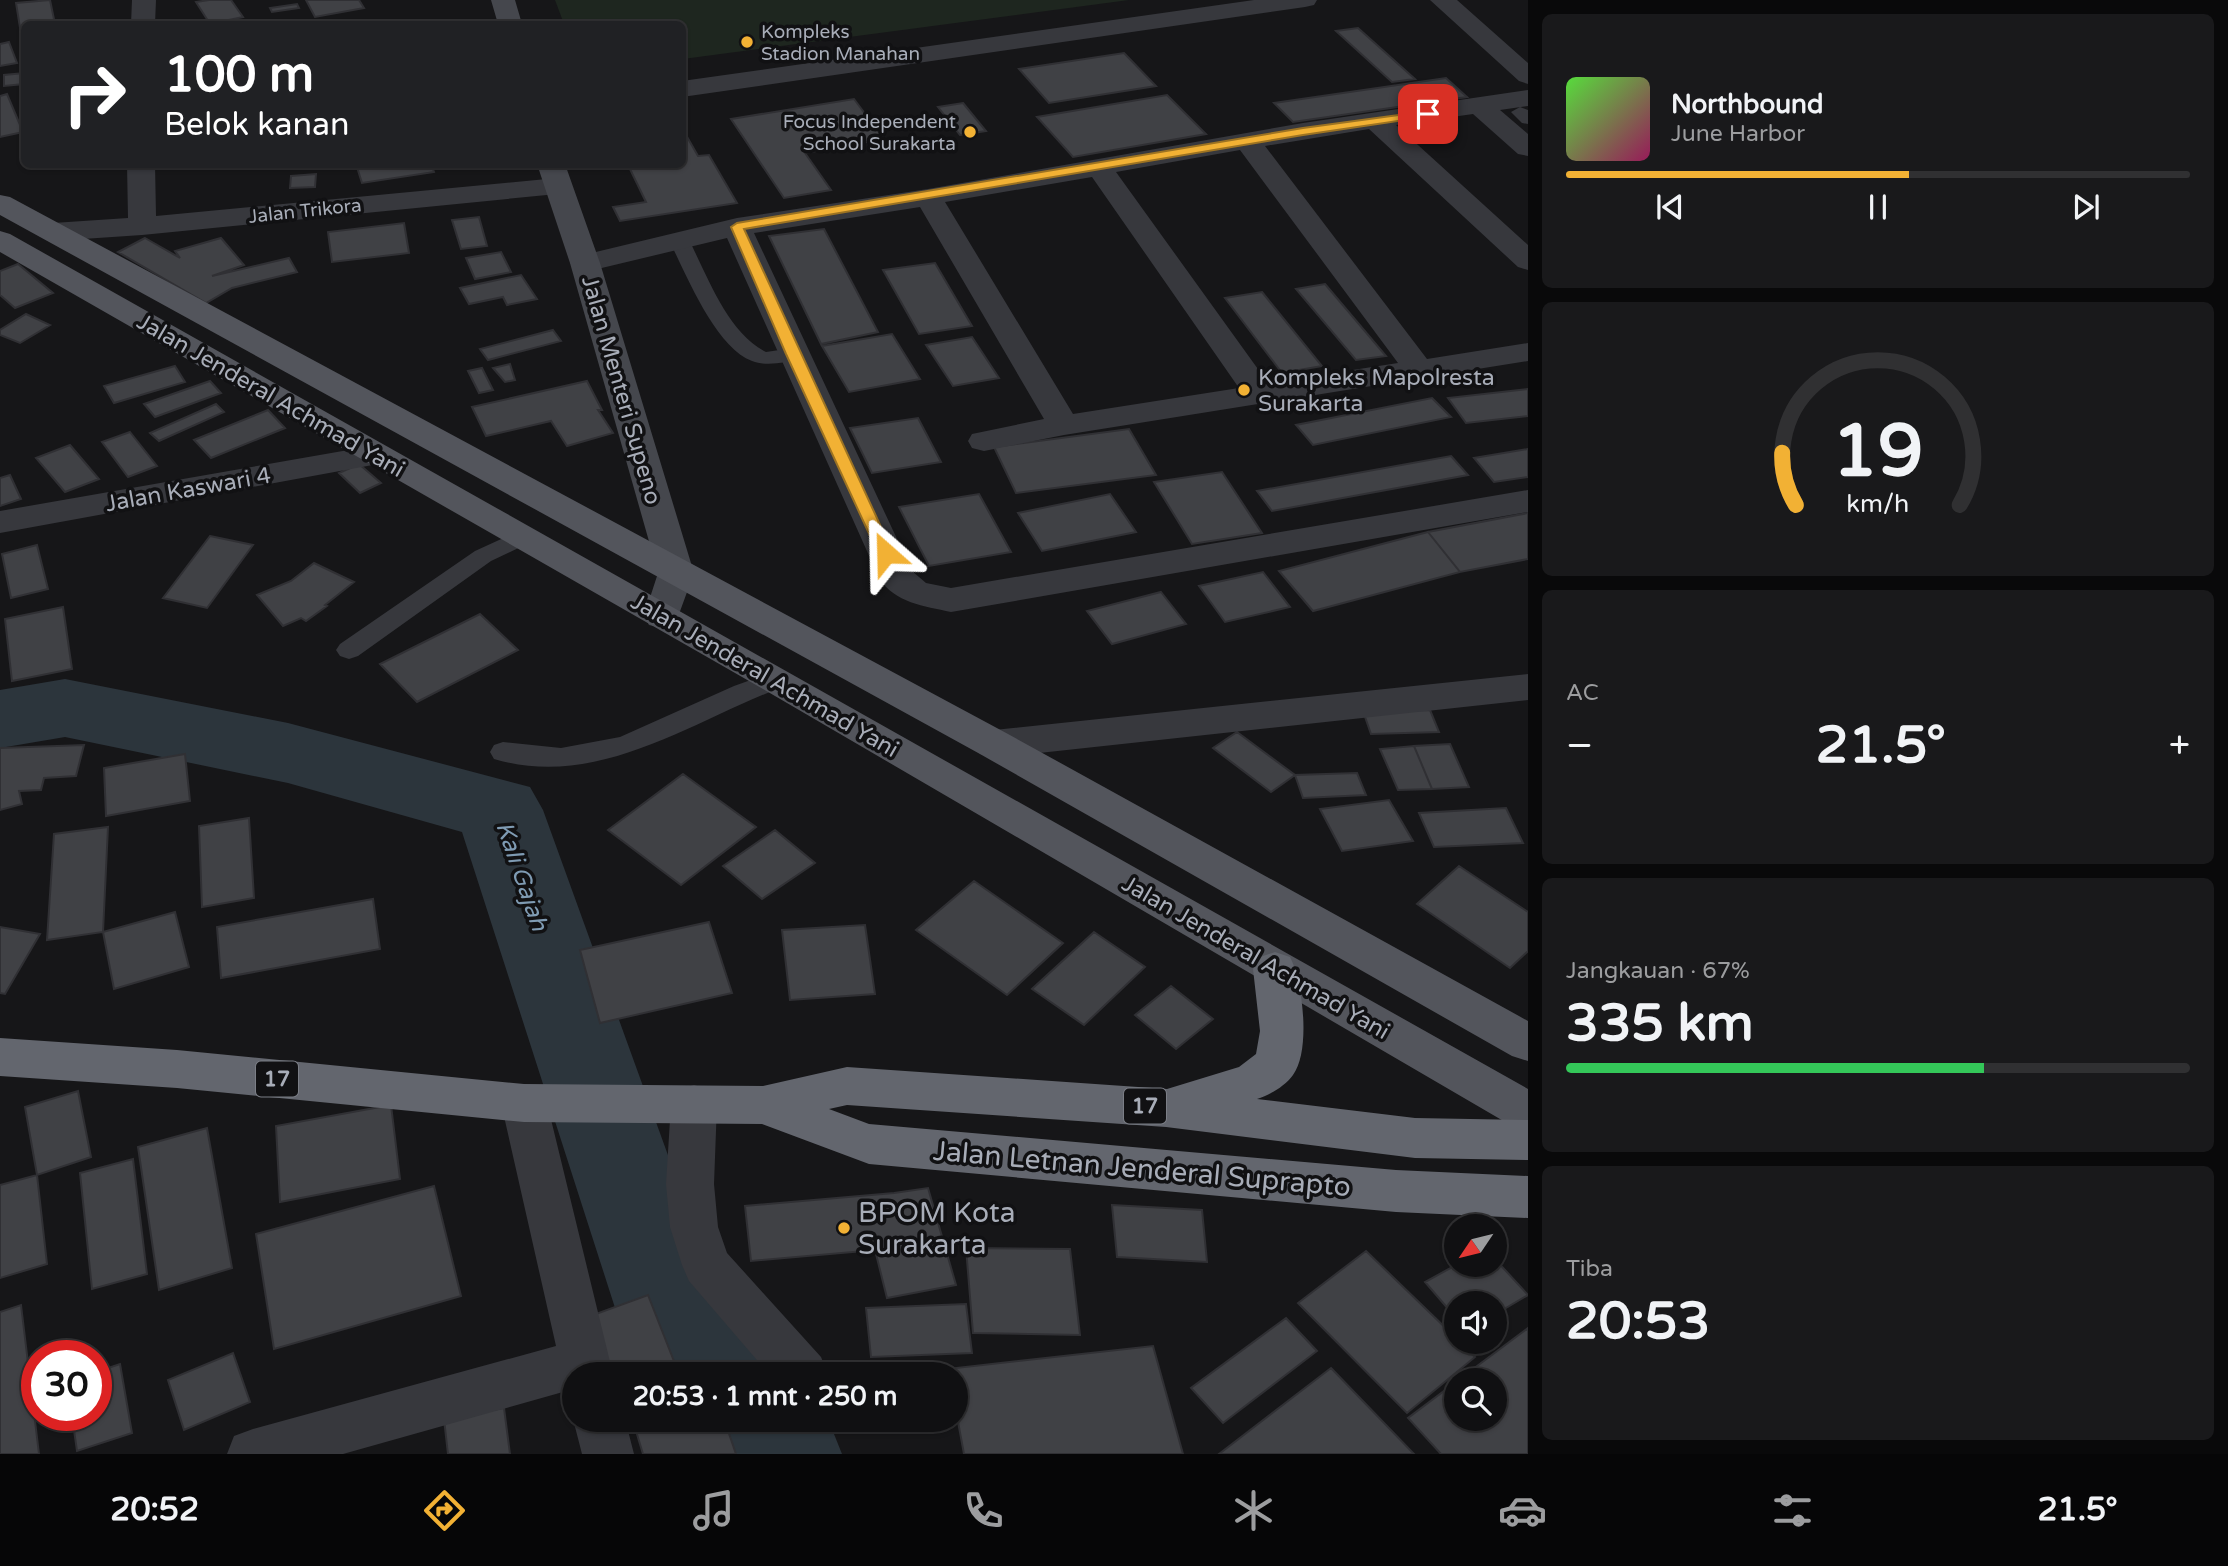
<!DOCTYPE html>
<html lang="id">
<meta charset="utf-8">
<style>
:root{--surface:#101012;--page:#19191b;--text:#f1f3f6;--muted:#9c9d9f;--line:#303032;--accent:#f2b134}
body{margin:0;font-family:"Varela Round",sans-serif;background:var(--page);color:var(--text);height:100vh;display:flex;flex-direction:column;font-size:26px;white-space:nowrap}
*{box-sizing:border-box;margin:0}
p{font-size:23px;color:var(--muted)}
.icon{flex:none;width:38px;height:38px;fill:none;stroke:currentColor;stroke-width:2;stroke-linecap:round;stroke-linejoin:round}
.map{position:relative;flex:1;overflow:hidden}
.panel{display:flex;flex-direction:column;gap:14px;padding:14px;background:#09090a;width:700px}
.panel>*{flex:none}
.top-card{position:absolute;left:21px;top:21px;width:665px;height:147px;border-radius:10px;box-shadow:0 2px 5px #0004,0 0 0 2px var(--line);background:#202124;color:#fff;overflow:hidden}
.needle{width:46px;rotate:235deg}
.controls{position:absolute;left:1444px;top:1214px;display:grid;gap:14px}
.controls a{display:grid;place-items:center;width:63px;height:63px;border-radius:50%;background:var(--surface);box-shadow:0 2px 5px #0004,0 0 0 2px var(--line);font-size:35px}
.speed{position:absolute;left:21px;top:1340px;display:flex;gap:14px;font-size:35px;font-weight:700;text-align:center}
.speed>*{display:grid;place-content:center;width:91px;height:91px;border-radius:50%;background:var(--surface);box-shadow:0 2px 5px #0004,0 0 0 2px var(--line);line-height:1}
.speed .limit{border:10px solid #d22;background:#fff;color:#111}
.pin{position:absolute;display:grid;place-items:center;width:60px;height:60px;color:#fff;margin:-30px;border-radius:14px;box-shadow:0 4px 10px #0006}
.me{position:absolute;width:77px;margin:-38px;rotate:335deg;stroke-linejoin:round;filter:drop-shadow(0 0 5px #0008)}
.turn{display:flex;align-items:center;gap:24px;height:147px;padding:0 28px;font-size:32px}
.turn .icon{width:91px;height:91px;stroke-width:2.5}
.turn b{display:block;font-size:49px;line-height:60px}
.big{font-size:52px;font-weight:700;line-height:1.1}
.panel .card{flex:1;display:flex;flex-direction:column;justify-content:center;gap:10px;min-width:0;padding:0 24px;border-radius:10px;background:var(--page)}
.panel .dial{align-items:center;gap:0}
.dial svg{height:182px;overflow:visible;fill:none;stroke:var(--line);stroke-width:7;stroke-linecap:round;text-anchor:middle}
.dial text{fill:var(--text);stroke:none}
.song{display:flex;align-items:center;gap:21px}
.cover{width:84px;height:84px;border-radius:10px;background:linear-gradient(135deg,hsl(110 70% 55%),hsl(330 70% 35%))}
.played{height:7px;border-radius:4px;background:linear-gradient(90deg,var(--accent) 55%,var(--line) 55%)}
.keys{display:flex;justify-content:space-around;direction:ltr}
.heat{display:flex;justify-content:space-between;align-items:center;font-size:38px;direction:ltr}
.charge{height:10px;border-radius:5px;background:linear-gradient(90deg,#34c759 67%,var(--line) 0)}
.trip{position:absolute;left:562px;top:1362px;width:406px;height:70px;border-radius:35px;background:var(--surface);box-shadow:0 2px 5px #0004,0 0 0 2px var(--line);font-weight:700;line-height:70px;text-align:center}
.tabs{display:flex;height:112px;justify-content:space-around;align-items:center;background:#060607;color:var(--muted)}
.tabs .icon{width:49px;height:49px}
.tabs .active{color:var(--accent)}
.tabs b{font-size:32px;color:var(--text)}
main{display:flex;flex:1;min-height:0}
.map>svg:first-child{display:block}
.green{fill:#1e261f}
.lines{fill:none;stroke-linecap:round;stroke-linejoin:round}
.river{fill:#2c353c;fill-rule:evenodd}
.building{fill:#404145;stroke:#303034;stroke-width:2}
.lane{fill:#37383d;fill-rule:evenodd}
.street{fill:#37383d;fill-rule:evenodd}
.secondary{fill:#45474d;fill-rule:evenodd}
.primary{fill:#53555c;fill-rule:evenodd}
.highway{fill:#63666e;fill-rule:evenodd}
.route{fill:#f2b134;stroke:#9d7322;stroke-width:2}
.poi-dot{fill:#f2b134;stroke:#111113;stroke-width:2.5}
.labels{text-anchor:middle;stroke-width:7;stroke-linejoin:round;paint-order:stroke}
.far-poi-label{font-size:19px;fill:#a8adb8;stroke:#111113;text-anchor:start}
.far-street-label{font-size:19px;fill:#a8adb8;stroke:#111113}
.shield{fill:#111113;stroke:#7b7e86;stroke-width:2}
.shield-label{font-size:21px;font-weight:bold;fill:#a8adb8}
.poi-label{font-size:23px;fill:#a8adb8;stroke:#111113;text-anchor:start}
.street-label{font-size:23px;fill:#a8adb8;stroke:#111113}
.water-label{font-size:24px;font-style:italic;fill:#7f9bb3;stroke:#111113}
.near-street-label{font-size:28px;fill:#a8adb8;stroke:#111113}
.near-poi-label{font-size:28px;fill:#a8adb8;stroke:#111113;text-anchor:start}
</style>
<main>
<div class="map">
<svg width="1528" height="1454" viewBox="0 0 1528 1454">
<rect width="100%" height="100%" fill="#161618"/>
<path class="green" d="M 555,0 L 1129,0 L 683,59 L 682,24 L 564,24 Z"/>
<g class="lines">
<path class="river" d="M 65,679 L 288,723 L 530,787 L 543,810 L 715,1285 L 759,1337 L 775,1372 L 778,1374 L 652,1374 L 632,1349 L 617,1314 L 462,832 L 288,783 L 65,737 L 0,748 L 0,690 Z
M 699,1419 L 828,1419 L 842,1454 L 714,1454 Z"/>
</g>
<path class="building" d="M 50,0 L 55,24 L 24,24 L 22,40 L 16,3 Z
M 209,0 L 231,0 L 243,17 L 210,24 L 196,2 Z
M 306,0 L 359,0 L 364,8 L 315,17 Z
M 297,4 L 299,8 L 272,12 L 270,8 Z
M 1358,28 L 1415,79 L 1392,82 L 1336,31 Z
M 9,42 L 17,63 L 0,66 L 0,44 Z
M 1124,53 L 1156,86 L 1049,103 L 1019,69 Z
M 24,73 L 24,84 L 4,86 L 4,75 Z
M 1446,78 L 1467,97 L 1293,122 L 1274,103 Z
M 7,94 L 23,132 L 0,137 L 0,96 Z
M 1167,95 L 1206,134 L 1073,157 L 1037,117 Z
M 854,99 L 884,139 L 805,153 L 831,190 L 784,198 L 731,119 Z
M 963,103 L 986,131 L 960,135 L 938,107 Z
M 682,128 L 698,156 L 709,155 L 737,203 L 620,221 L 613,207 L 646,202 L 628,165 L 682,164 Z
M 356,164 L 431,164 L 434,172 L 362,183 Z
M 316,174 L 315,187 L 290,188 L 291,176 Z
M 479,217 L 487,246 L 461,249 L 452,220 Z
M 404,223 L 409,253 L 332,262 L 328,232 Z
M 824,229 L 878,332 L 821,344 L 769,236 Z
M 145,238 L 180,258 L 175,251 L 221,238 L 244,265 L 212,276 L 289,258 L 297,272 L 232,288 L 206,303 L 118,252 Z
M 501,252 L 511,272 L 475,279 L 466,258 Z
M 935,263 L 972,326 L 919,334 L 883,270 Z
M 18,264 L 53,293 L 15,308 L 0,295 L 0,271 Z
M 521,275 L 537,299 L 507,305 L 503,297 L 469,304 L 460,288 Z
M 1325,284 L 1386,356 L 1356,360 L 1296,289 Z
M 1262,292 L 1322,366 L 1282,373 L 1225,298 Z
M 26,314 L 50,325 L 20,343 L 0,335 L 0,330 Z
M 553,330 L 561,341 L 488,360 L 480,349 Z
M 892,334 L 920,379 L 849,392 L 822,346 Z
M 972,337 L 999,378 L 953,386 L 926,345 Z
M 510,364 L 515,380 L 505,382 L 493,368 Z
M 175,366 L 185,382 L 114,403 L 104,386 Z
M 482,368 L 493,390 L 479,393 L 468,371 Z
M 210,381 L 221,393 L 155,417 L 144,404 Z
M 587,381 L 602,410 L 598,410 L 613,433 L 567,446 L 551,421 L 486,436 L 472,407 Z
M 1528,389 L 1528,416 L 1466,423 L 1448,398 Z
M 1432,398 L 1451,417 L 1313,445 L 1296,425 Z
M 216,404 L 224,412 L 159,441 L 150,433 Z
M 268,410 L 285,428 L 211,458 L 194,440 Z
M 918,418 L 941,462 L 872,473 L 850,428 Z
M 1129,429 L 1156,475 L 1016,493 L 994,447 Z
M 130,432 L 157,466 L 128,477 L 102,442 Z
M 70,445 L 99,479 L 65,492 L 36,458 Z
M 1528,449 L 1528,477 L 1494,482 L 1474,458 Z
M 1451,456 L 1468,475 L 1272,511 L 1257,491 Z
M 359,464 L 381,483 L 360,493 L 339,473 Z
M 1222,472 L 1262,533 L 1192,544 L 1154,482 Z
M 10,475 L 21,499 L 0,506 L 0,478 Z
M 979,494 L 1011,552 L 929,566 L 899,507 Z
M 1110,494 L 1136,532 L 1042,551 L 1018,513 Z
M 1528,513 L 1528,559 L 1460,572 L 1428,532 Z
M 1428,532 L 1460,572 L 1313,611 L 1279,571 Z
M 210,536 L 253,545 L 207,608 L 163,598 Z
M 37,545 L 48,589 L 11,598 L 2,554 Z
M 314,563 L 354,582 L 325,605 L 327,606 L 306,621 L 301,618 L 283,626 L 257,595 L 291,581 Z
M 1263,572 L 1290,607 L 1225,622 L 1199,586 Z
M 1161,592 L 1186,624 L 1112,644 L 1087,611 Z
M 63,607 L 72,669 L 12,681 L 5,619 Z
M 480,614 L 518,650 L 417,702 L 380,664 Z
M 1430,710 L 1439,732 L 1371,734 L 1363,711 Z
M 1237,732 L 1295,775 L 1271,792 L 1213,748 Z
M 1450,744 L 1469,787 L 1432,789 L 1414,746 Z
M 84,745 L 76,776 L 44,778 L 41,790 L 19,791 L 22,804 L 0,810 L 0,748 Z
M 1414,746 L 1432,789 L 1398,790 L 1380,749 Z
M 185,754 L 190,801 L 106,816 L 104,768 Z
M 1357,773 L 1366,795 L 1303,798 L 1295,775 Z
M 683,774 L 756,827 L 681,885 L 608,830 Z
M 1389,800 L 1413,841 L 1342,851 L 1320,809 Z
M 1506,808 L 1523,843 L 1434,847 L 1419,813 Z
M 249,818 L 254,898 L 202,907 L 199,826 Z
M 108,827 L 103,932 L 47,940 L 54,834 Z
M 775,830 L 815,863 L 762,899 L 723,866 Z
M 1459,866 L 1528,912 L 1528,951 L 1510,968 L 1417,904 Z
M 974,881 L 1063,943 L 1007,995 L 916,930 Z
M 373,899 L 380,949 L 221,978 L 217,927 Z
M 175,912 L 189,967 L 114,989 L 103,932 Z
M 709,922 L 732,993 L 600,1023 L 580,950 Z
M 865,925 L 875,994 L 790,1000 L 782,930 Z
M 0,927 L 40,934 L 5,994 L 0,993 Z
M 1094,932 L 1145,967 L 1084,1025 L 1032,989 Z
M 1171,986 L 1213,1019 L 1176,1049 L 1135,1015 Z
M 78,1091 L 91,1157 L 37,1175 L 25,1107 Z
M 391,1105 L 400,1179 L 280,1202 L 276,1126 Z
M 207,1128 L 232,1268 L 159,1290 L 138,1147 Z
M 133,1159 L 147,1274 L 92,1289 L 80,1173 Z
M 37,1175 L 47,1264 L 0,1278 L 0,1185 Z
M 434,1186 L 461,1296 L 274,1349 L 256,1234 Z
M 928,1188 L 956,1285 L 887,1298 L 875,1250 L 751,1261 L 745,1206 L 894,1193 Z
M 1112,1205 L 1202,1210 L 1207,1262 L 1117,1257 Z
M 966,1248 L 1070,1249 L 1080,1335 L 973,1333 Z
M 1366,1251 L 1456,1338 L 1456,1342 L 1460,1342 L 1475,1357 L 1407,1413 L 1298,1303 Z
M 1494,1258 L 1528,1295 L 1494,1315 L 1494,1304 L 1456,1304 L 1456,1318 L 1425,1282 L 1456,1265 L 1494,1265 Z
M 648,1295 L 679,1374 L 602,1374 L 582,1319 Z
M 966,1304 L 972,1353 L 871,1357 L 866,1308 Z
M 21,1305 L 39,1454 L 0,1454 L 0,1312 Z
M 1286,1318 L 1317,1351 L 1223,1423 L 1191,1388 Z
M 1528,1328 L 1528,1454 L 1441,1454 L 1408,1418 L 1456,1382 L 1456,1419 L 1494,1419 L 1494,1381 L 1457,1381 Z
M 1153,1346 L 1183,1454 L 964,1454 L 956,1411 L 956,1374 L 948,1374 L 947,1369 Z
M 233,1353 L 250,1402 L 184,1430 L 168,1380 Z
M 120,1364 L 132,1433 L 77,1451 L 72,1416 L 96,1416 L 96,1372 Z
M 1331,1368 L 1414,1454 L 1219,1454 Z
M 504,1408 L 510,1454 L 448,1454 L 444,1419 Z
M 672,1419 L 724,1419 L 736,1454 L 643,1454 L 636,1431 Z"/>
<g class="lines">
<path class="lane" d="M 1520,107 L 1528,110 L 1528,124 L 1522,123 L 1511,112 Z
M 679,234 L 686,236 L 689,240 C 708,277 727,332 766,352 L 793,348 L 801,349 L 804,354 L 801,359 C 785,362 768,367 752,361 C 715,347 686,274 669,240 L 672,236 Z
M 523,529 L 531,532 L 535,537 L 531,542 L 491,561 L 358,656 L 349,659 L 340,656 L 336,650 L 340,644 L 475,551 Z
M 776,671 L 785,674 L 789,680 L 785,686 C 691,721 599,790 494,759 L 490,752 L 494,745 L 503,742 L 561,748 L 620,737 L 734,686 Z"/>
<path class="street" d="M 132,0 L 156,0 L 155,24 L 131,24 Z
M 1254,0 L 1317,0 L 1314,5 L 1305,7 L 682,97 L 682,81 Z
M 1430,0 L 1457,0 L 1528,63 L 1528,84 L 1519,81 Z
M 1528,90 L 1528,106 L 1500,110 L 1528,134 L 1528,156 L 1518,154 L 1473,114 L 1396,125 L 1528,245 L 1528,270 L 1518,267 L 1369,129 L 1265,146 L 1427,359 L 1528,343 L 1528,361 L 1064,435 L 984,451 L 972,448 L 968,441 L 972,434 L 1044,419 L 920,207 L 754,233 L 912,571 L 926,583 L 951,588 L 1528,490 L 1528,512 L 951,612 C 924,606 895,603 879,578 L 727,238 L 585,272 L 575,269 L 570,263 L 575,257 L 737,218 L 928,189 L 1303,123 ZM 1240,150 L 1398,363 L 1268,383 L 1116,172 ZM 1092,177 L 1239,388 L 1073,414 L 945,202 Z
M 127,164 L 155,164 L 156,216 L 557,178 L 567,180 L 571,186 L 567,192 L 557,194 L 142,235 L 53,241 L 43,238 L 39,232 L 43,226 L 53,223 L 128,218 Z
M 377,445 L 389,448 L 394,455 L 389,462 L 0,533 L 0,511 Z
M 1528,674 L 1528,700 L 994,758 L 980,754 L 975,744 L 980,734 L 994,730 Z
M 524,1084 L 540,1089 L 547,1103 L 613,1374 L 574,1374 L 574,1393 L 570,1390 L 343,1454 L 227,1454 L 234,1436 L 253,1429 L 556,1346 L 501,1103 L 508,1089 Z
M 694,1085 L 710,1090 L 717,1104 L 714,1184 L 718,1227 L 727,1253 L 821,1357 L 828,1374 L 769,1374 L 689,1281 L 682,1265 L 670,1227 L 666,1184 L 671,1104 L 678,1090 Z
M 574,1417 L 574,1419 L 625,1419 L 634,1454 L 582,1454 L 573,1419 Z"/>
<path class="secondary" d="M 491,0 L 515,0 L 522,24 L 498,24 Z
M 537,164 L 565,164 L 600,263 L 694,573 L 675,625 L 662,628 L 649,625 L 644,616 L 658,573 L 570,263 Z"/>
<path class="primary" d="M 0,195 L 10,197 L 1008,734 L 1528,1021 L 1528,1061 L 1512,1056 L 980,754 L 0,215 Z
M 0,231 L 10,234 L 1528,1089 L 1528,1131 L 1512,1126 L 763,689 L 0,252 Z"/>
<path class="highway" d="M 1275,952 L 1290,957 C 1303,982 1311,1051 1293,1075 C 1285,1086 1270,1095 1257,1099 L 1415,1118 L 1528,1120 L 1528,1160 L 1415,1158 L 1166,1127 L 847,1105 L 829,1109 L 869,1124 L 1396,1170 L 1528,1176 L 1528,1218 L 1396,1212 L 869,1164 L 762,1124 L 524,1122 L 177,1088 L 0,1076 L 0,1038 L 177,1050 L 524,1084 L 763,1086 L 847,1067 L 1167,1089 L 1239,1067 L 1256,1054 L 1260,1031 L 1253,969 L 1260,957 Z"/>
</g>
<path class="route" d="M 1428,111 L 1432,112 L 1432,116 L 1303,135 L 744,229 L 893,553 L 886,557 L 878,553 L 786,354 L 731,227 L 737,223 L 1303,128 Z"/>
<g class="poi-dot">
<circle cx="747" cy="42" r="7"/>
<circle cx="970" cy="132" r="7"/>
<circle cx="1244" cy="390" r="7"/>
<circle cx="844" cy="1228" r="7"/>
</g>
<g class="labels">
<g class="far-poi-label">
<text x="761" y="38">Kompleks<tspan x="761" dy="22">Stadion Manahan</tspan></text>
<text x="956" y="128" text-anchor="end">Focus Independent<tspan x="956" dy="22">School Surakarta</tspan></text>
</g>
<g class="far-street-label">
<text transform="translate(305 210) rotate(-6)" y="7">Jalan Trikora</text>
</g>
<g class="shield">
<rect x="256" y="1061.5" width="42" height="35" rx="5"/>
<rect x="1124" y="1088.5" width="42" height="35" rx="5"/>
</g>
<g class="shield-label">
<text x="277" y="1086">17</text>
<text x="1145" y="1113">17</text>
</g>
<g class="poi-label">
<text x="1258" y="385">Kompleks Mapolresta<tspan x="1258" dy="26">Surakarta</tspan></text>
</g>
<g class="street-label">
<text transform="translate(622 390) rotate(74)" y="8">Jalan Menteri Supeno</text>
<text transform="translate(271 395) rotate(30)" y="8">Jalan Jenderal Achmad Yani</text>
<text transform="translate(188 489) rotate(-10)" y="8">Jalan Kaswari 4</text>
<text transform="translate(765 675) rotate(30)" y="8">Jalan Jenderal Achmad Yani</text>
<text transform="translate(1256 957) rotate(30)" y="8">Jalan Jenderal Achmad Yani</text>
</g>
<g class="water-label">
<text transform="translate(522 876) rotate(71)" y="8">Kali Gajah</text>
</g>
<g class="near-street-label">
<text transform="translate(1142 1168) rotate(5)" y="10">Jalan Letnan Jenderal Suprapto</text>
</g>
<g class="near-poi-label">
<text x="858" y="1222">BPOM Kota<tspan x="858" dy="32">Surakarta</tspan></text>
</g>
</g>
</svg>
<div class="controls">
<a><svg class="needle" viewBox="-14 -14 28 28"><path d="M0-13l5 13h-10z" fill="#e53935"/><path d="M0 13l5-13h-10z" fill="#9c9d9f"/></svg></a>
<a><svg class="icon" aria-label="sound" viewBox="0 0 24 24"><path d="M4 9h4l5-4v14l-5-4H4zM17 9q2 3 0 6"/></svg></a>
<a><svg class="icon" aria-label="search" viewBox="0 0 24 24"><circle cx="10" cy="10" r="6"/><path d="M15 15l6 6"/></svg></a>
</div>
<div class="speed"><div class="limit">30</div></div>
<div class="pin" style="left:1428px;top:114px;background:#d93025"><svg class="icon" aria-label="arrive" viewBox="0 0 24 24"><path d="M6 21V4h12l-3 4 3 4H6"/></svg></div>
<svg class="me" style="left:886px;top:553px" viewBox="-20 -20 40 40"><path d="M0-17L14 15 0 8-14 15z" fill="#f2b134" stroke="#fff" stroke-width="4"/></svg>
<div class="trip">20:53 · 1 mnt · 250 m</div>
<div class="top-card">
<div class="turn"><svg class="icon" aria-label="right" viewBox="0 0 24 24"><path d="M7 20v-9h11M14 6l5 5-5 5"/></svg><div><b>100 m</b>Belok kanan</div></div>
</div>
</div>
<section class="panel">
<div class="card">
<div class="song"><i class="cover"></i><div><b>Northbound</b><p>June Harbor</p></div></div>
<div class="played"></div>
<div class="keys"><svg class="icon" aria-label="previous" viewBox="0 0 24 24"><path d="M18 5L8 12l10 7zM5 5v14"/></svg><svg class="icon" aria-label="pause" viewBox="0 0 24 24"><path d="M8 5v14M16 5v14"/></svg><svg class="icon" aria-label="next" viewBox="0 0 24 24"><path d="M6 5l10 7-10 7zM19 5v14"/></svg></div>
</div>
<div class="card dial"><svg viewBox="0 0 100 80">
<path d="M14 69A42 42 0 1 1 86 69"/>
<path d="M14 69A42 42 0 0 1 8 46" stroke="#f2b134"/>
<text x="50" y="56" font-size="32" font-weight="700">19</text>
<text x="50" y="72" font-size="11">km/h</text>
</svg></div>
<div class="card"><p>AC</p>
<div class="heat"><a>−</a><b class="big">21.5°</b><a>+</a></div>
</div>
<div class="card"><p>Jangkauan · 67%</p><b class="big">335 km</b><div class="charge"></div></div>
<div class="card"><p>Tiba</p><b class="big">20:53</b></div>
</section>
</main>
<nav class="tabs">
<b>20:52</b>
<svg class="icon active" aria-label="directions" viewBox="0 0 24 24"><path d="M12 3l9 9-9 9-9-9zM9 14v-3h6M13 9l2 2-2 2"/></svg>
<svg class="icon" aria-label="music" viewBox="0 0 24 24"><path d="M9 18V5l10-2v13"/><circle cx="6" cy="18" r="3"/><circle cx="16" cy="16" r="3"/></svg>
<svg class="icon" aria-label="phone" viewBox="0 0 24 24"><path d="M5 4h4l2 5-3 2q2 4 5 5l2-3 5 2v4C11 20 4 13 5 4z"/></svg>
<svg class="icon" aria-label="climate" viewBox="0 0 24 24"><path d="M12 3v18M4 7l16 10M4 17L20 7"/></svg>
<svg class="icon" aria-label="car" viewBox="0 0 24 24"><path d="M5 17H2v-5l4-1 3-4h7l3 4 3 1v5h-3M9 17h6M6 11h13"/><circle cx="7" cy="17" r="2"/><circle cx="17" cy="17" r="2"/></svg>
<svg class="icon" aria-label="filters" viewBox="0 0 24 24"><path d="M4 7h16M4 17h16"/><circle cx="9" cy="7" r="2"/><circle cx="15" cy="17" r="2"/></svg>
<b>21.5°</b>
</nav>
